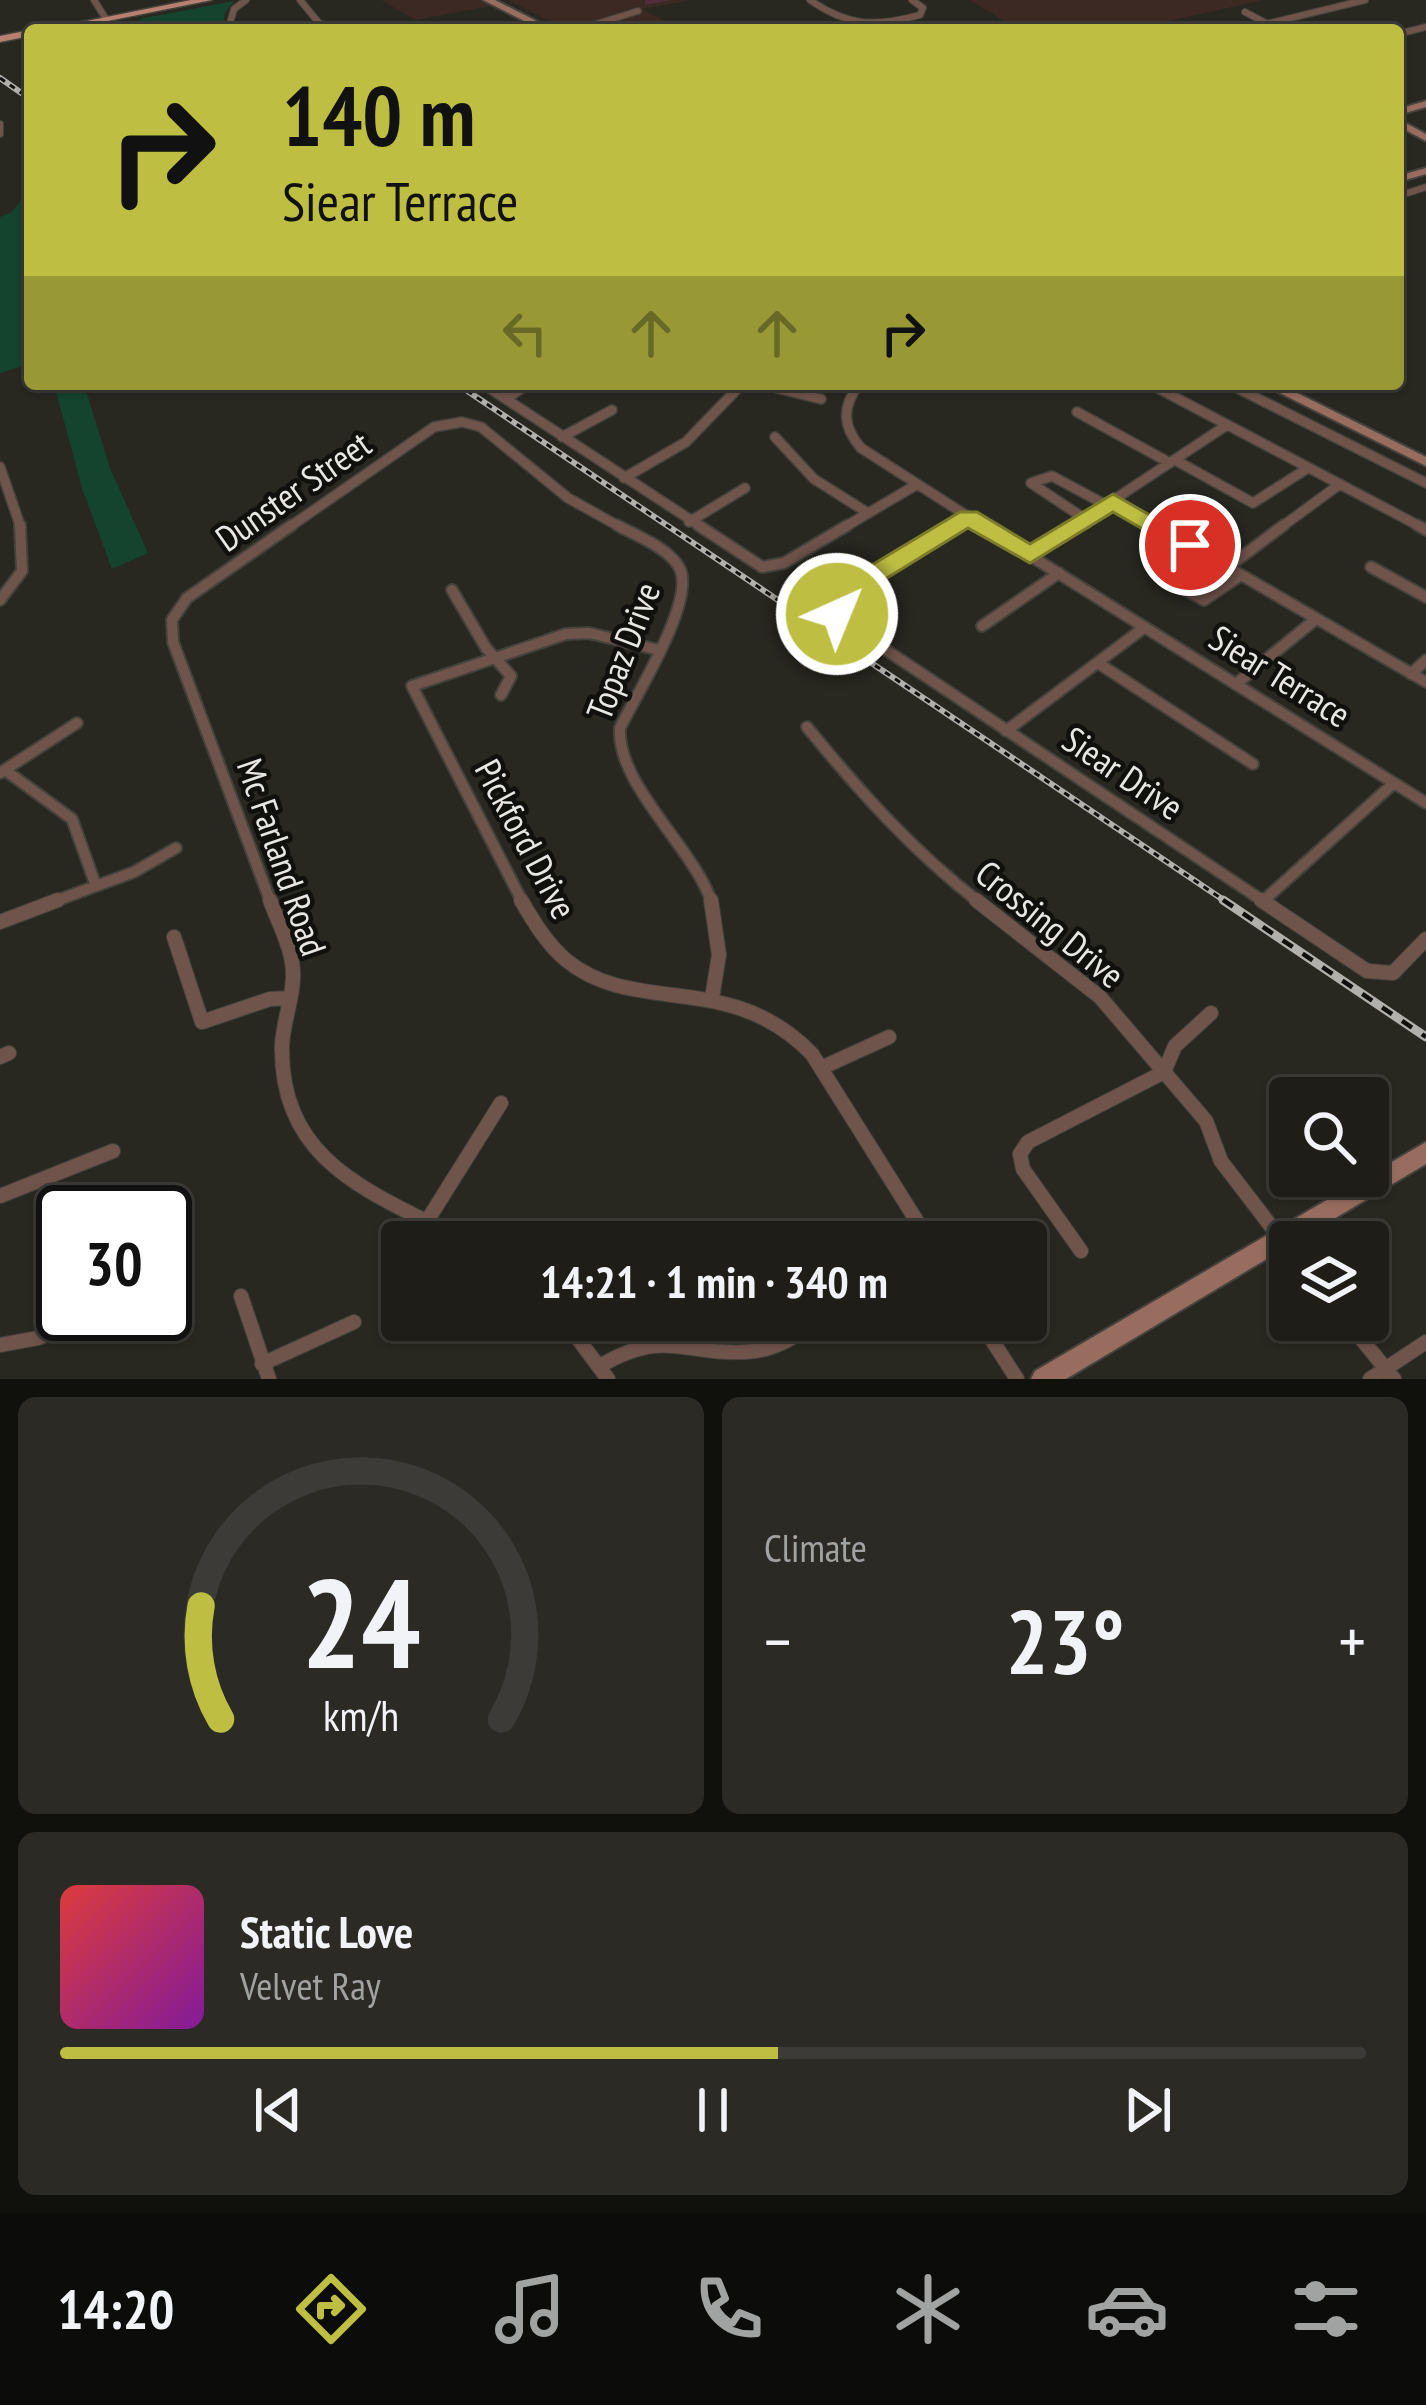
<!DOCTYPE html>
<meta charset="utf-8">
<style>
:root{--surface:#1e1d18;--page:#2b2a25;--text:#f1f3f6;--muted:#a1a2a2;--line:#3c3b37;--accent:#bebf42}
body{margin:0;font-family:"PT Sans Narrow",sans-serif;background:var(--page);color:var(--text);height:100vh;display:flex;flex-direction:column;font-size:45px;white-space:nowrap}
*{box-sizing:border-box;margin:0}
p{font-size:39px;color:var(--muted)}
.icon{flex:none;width:66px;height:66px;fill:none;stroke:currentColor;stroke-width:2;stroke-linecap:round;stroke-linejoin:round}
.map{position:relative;height:1379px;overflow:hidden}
.drawer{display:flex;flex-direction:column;gap:18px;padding:18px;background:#10100d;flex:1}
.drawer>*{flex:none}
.banner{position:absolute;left:24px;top:24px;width:1380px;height:366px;border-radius:12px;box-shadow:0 3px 9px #0004,0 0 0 3px var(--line);background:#bebf42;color:#111;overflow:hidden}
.controls{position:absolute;left:1269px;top:1077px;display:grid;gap:24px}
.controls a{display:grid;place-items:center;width:120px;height:120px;border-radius:12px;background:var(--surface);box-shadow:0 3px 9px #0004,0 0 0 3px var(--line);font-size:60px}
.speed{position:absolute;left:36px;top:1185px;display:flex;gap:24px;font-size:60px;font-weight:700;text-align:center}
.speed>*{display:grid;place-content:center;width:156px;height:156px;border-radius:50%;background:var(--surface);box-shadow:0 3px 9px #0004,0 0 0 3px var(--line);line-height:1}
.speed .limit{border:6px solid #111;border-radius:18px;background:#fff;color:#111}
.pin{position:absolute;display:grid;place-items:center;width:102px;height:102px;color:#fff;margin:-51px;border:6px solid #fff;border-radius:50%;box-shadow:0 3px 12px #0007}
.me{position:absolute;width:132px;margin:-66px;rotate:44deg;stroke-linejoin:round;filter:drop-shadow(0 0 9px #0008)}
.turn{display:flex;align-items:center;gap:42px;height:252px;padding:0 60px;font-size:54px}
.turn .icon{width:156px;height:156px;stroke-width:2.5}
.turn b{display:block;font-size:84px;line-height:102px}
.lanes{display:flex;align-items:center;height:114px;padding:0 60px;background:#0003;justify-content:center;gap:60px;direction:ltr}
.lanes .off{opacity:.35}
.big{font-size:90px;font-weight:700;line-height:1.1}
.drawer .widget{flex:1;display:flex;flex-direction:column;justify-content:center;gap:18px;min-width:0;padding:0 42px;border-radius:18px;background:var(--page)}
.drawer .dial{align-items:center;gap:0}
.dial svg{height:312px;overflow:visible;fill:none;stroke:var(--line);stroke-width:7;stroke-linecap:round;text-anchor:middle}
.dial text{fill:var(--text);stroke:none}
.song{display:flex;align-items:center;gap:36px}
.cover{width:144px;height:144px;border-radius:18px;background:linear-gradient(135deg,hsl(0 70% 55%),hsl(290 70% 35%))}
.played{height:12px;border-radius:6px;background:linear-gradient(90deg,var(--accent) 55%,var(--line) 55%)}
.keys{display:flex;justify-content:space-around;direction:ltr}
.heat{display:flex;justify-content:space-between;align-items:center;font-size:66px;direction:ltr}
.drawer .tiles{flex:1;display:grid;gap:18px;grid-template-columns:1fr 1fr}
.widget:last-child{grid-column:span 2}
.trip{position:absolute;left:381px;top:1221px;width:666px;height:120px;border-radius:12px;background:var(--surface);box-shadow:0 3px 9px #0004,0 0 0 3px var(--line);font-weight:700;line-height:120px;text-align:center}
.dock{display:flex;height:192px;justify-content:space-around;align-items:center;background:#0c0c0a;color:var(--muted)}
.dock .icon{width:84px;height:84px}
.dock .active{color:var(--accent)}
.dock b{font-size:54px;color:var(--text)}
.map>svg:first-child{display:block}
.commercial{fill:#3c2923}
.green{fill:#14442e}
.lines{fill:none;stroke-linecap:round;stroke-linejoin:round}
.street-far3-casing{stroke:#43423b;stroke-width:8}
.street-far2-casing{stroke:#43423b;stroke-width:12}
.street-far1-casing{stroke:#43423b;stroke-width:14}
.street-casing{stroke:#43423b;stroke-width:16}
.secondary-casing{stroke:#43423b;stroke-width:4}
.primary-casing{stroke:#43423b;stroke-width:3}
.street-far3{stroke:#6f544c;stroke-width:6}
.street-far2{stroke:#6f544c;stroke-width:9}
.street-far1{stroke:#6f544c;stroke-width:10}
.street{stroke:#6f544c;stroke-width:14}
.secondary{fill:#986d60;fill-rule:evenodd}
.primary{fill:#b78070;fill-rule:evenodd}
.rail-far1-casing{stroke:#b1b0ab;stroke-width:6}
.rail-casing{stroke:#b1b0ab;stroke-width:9}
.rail-far1{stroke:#10100d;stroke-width:3;stroke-dasharray:6;stroke-linecap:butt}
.rail{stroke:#10100d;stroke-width:4.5;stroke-dasharray:12;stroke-linecap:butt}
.shaded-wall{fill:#502d39}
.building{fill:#7f5063;stroke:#906877;stroke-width:3}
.route{fill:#bebf42;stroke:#7c7c2b;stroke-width:3}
.labels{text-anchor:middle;stroke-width:9;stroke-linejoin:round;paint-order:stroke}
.street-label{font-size:36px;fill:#e8e7e3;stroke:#10100d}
</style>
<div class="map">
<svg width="1426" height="1379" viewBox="0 0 1426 1379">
<rect width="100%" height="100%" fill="#282720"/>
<path class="commercial" d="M 381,0 L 480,0 L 491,6 L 416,20 Z
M 508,0 L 692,0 L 642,9 L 681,30 L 568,30 Z
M 970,0 L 1264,0 L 1128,30 L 1018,30 Z"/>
<path class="green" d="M 234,1 L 225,13 L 222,30 L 146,30 L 139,19 Z
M 30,188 L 30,364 L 0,373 L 0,217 L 12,212 Z
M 54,384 L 84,384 L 110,468 L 148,553 L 112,569 L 82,488 Z"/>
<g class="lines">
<g class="street-far3-casing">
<path id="street-far3" d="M 94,0 L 106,19
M 300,0 L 319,23 L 340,30
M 810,0 C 849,27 875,27 920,15 L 923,8 L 912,0
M 1245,12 L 1279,30
M 1266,24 L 1365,0
M 228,30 L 234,9 L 246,0
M 577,30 L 638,11
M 1398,34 L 1426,27
M 0,124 L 0,134
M 1398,196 L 1426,187"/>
</g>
<g class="street-far2-casing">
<path id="street-far2" d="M 483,384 L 703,528
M 761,384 L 821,399
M 859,384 C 842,407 842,426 861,448 L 986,528
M 1150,384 L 1423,528
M 1229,384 L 1426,483
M 506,399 L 528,384
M 1077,412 L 1170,463
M 562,437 L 612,410
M 775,437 L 814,479 L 868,513
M 1175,460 L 1253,503 L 1308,468
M 0,467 L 21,528
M 624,478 L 686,442 L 742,384
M 1113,501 L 1160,528
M 1085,519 L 1031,483 L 1052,476 L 1106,505
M 689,522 L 745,488
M 288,528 L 434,427 L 462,422 L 481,427 L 568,498 L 622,528
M 843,528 L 916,485
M 951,528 L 969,517
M 1071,528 L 1227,425
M 1280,528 L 1340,484"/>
</g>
<g class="street-far1-casing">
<path id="street-far1" d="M 617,525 C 636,536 670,548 680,569 C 695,602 636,695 620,728 C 616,784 694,848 712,903
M 698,525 L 762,567 L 784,563 L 848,525
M 955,525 L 844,593 L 836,604 L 841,620 L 1266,903
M 981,525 L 1426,803
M 1155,525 L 1426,682
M 1417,525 L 1426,530
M 1190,545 L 1157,568 L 1157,574 L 1204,600 L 1241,575
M 1030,555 L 1075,525
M 1228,567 L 1284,525
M 1371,567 L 1426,597
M 452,590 L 486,648 L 511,676 L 501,695
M 0,600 L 22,571 L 20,525
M 982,626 L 1059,573
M 1098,663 L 1253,764
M 1411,674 L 1426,660
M 1236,684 L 1316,619
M 807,727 C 860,792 914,852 980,903
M 1006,731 L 1145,627
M 5,770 L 72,819 L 96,886
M 0,773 L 77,723
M 1262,902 L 1394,783
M 50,903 L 134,872 L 176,848
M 271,903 L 173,642 L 172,620 L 187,598 L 292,525
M 523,903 L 412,686 L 566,634 L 589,633 L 659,650"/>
</g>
<g class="street-casing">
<path id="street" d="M 270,900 C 277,920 289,941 292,962 C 297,990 283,1018 282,1046 C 280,1167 378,1194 467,1242
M 521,900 C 533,921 547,944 566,960 C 635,1017 730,969 812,1054 L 930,1242
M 711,900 L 719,955 L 712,998
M 976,900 L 1100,997 L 1206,1121 L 1221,1161 L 1290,1251
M 1261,900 L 1367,971 L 1393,973 L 1426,939
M 0,922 L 58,900
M 174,937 L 202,1022 L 270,999 L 290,998
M 0,1057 L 9,1053
M 821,1068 L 889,1037
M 0,1196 L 113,1151
M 427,1221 L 501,1103
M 1081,1251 L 1023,1169 L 1020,1154 L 1028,1142 L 1164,1072 L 1175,1046 L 1211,1013
M 241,1296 L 269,1379
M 564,1320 L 608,1379
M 979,1320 L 1017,1379
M 1346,1320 L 1394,1379
M 0,1345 L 38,1338 L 103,1314
M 262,1364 L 354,1322
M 600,1366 C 669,1325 687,1359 755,1351 C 780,1348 801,1332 823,1320
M 1370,1379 L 1426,1342"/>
</g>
<g class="secondary-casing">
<path id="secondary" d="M 483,0 L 495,0 L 554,30 L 542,30 Z
M 1426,101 L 1426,107 L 1398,115 L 1398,109 Z
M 1398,119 L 1426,134 L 1426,141 L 1398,126 Z
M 1426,168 L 1426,174 L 1398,182 L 1398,176 Z
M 1262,384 L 1279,384 L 1426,457 L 1426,466 Z
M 1426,1142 L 1426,1164 L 1295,1242 L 1290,1242 L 1290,1245 L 1066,1379 L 1031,1379 L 1035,1371 Z"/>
</g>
<g class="primary-casing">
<path id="primary" d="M 191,0 L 212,0 L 63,30 L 42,30 Z
M 30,30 L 30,36 L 0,42 L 0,36 Z"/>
</g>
<use href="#street-far3" class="street-far3"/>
<use href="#street-far2" class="street-far2"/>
<use href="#street-far1" class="street-far1"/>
<use href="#street" class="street"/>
<use href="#secondary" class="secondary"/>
<use href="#primary" class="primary"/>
<g class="rail-far1-casing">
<path id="rail-far1" d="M 0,78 L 30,99
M 457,384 L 1228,903"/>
</g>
<g class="rail-casing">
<path id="rail" d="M 1223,900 L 1426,1037"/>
</g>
<use href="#rail-far1" class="rail-far1"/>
<use href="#rail" class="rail"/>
</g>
<path class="shaded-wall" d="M 645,0 L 672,0 L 645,5 Z"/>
<path class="building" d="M 673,25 L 678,30 L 662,30 L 659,28 Z"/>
<path class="route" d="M 1113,494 L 1202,545 L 1190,553 L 1181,551 L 1113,512 L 1030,563 L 968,528 L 853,599 L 846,620 L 837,623 L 824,614 L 823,604 L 835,587 L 960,512 L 977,512 L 1030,544 Z"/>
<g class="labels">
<g class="street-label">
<text transform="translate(293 491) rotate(-35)" y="13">Dunster Street</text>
<text transform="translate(623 651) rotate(-69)" y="13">Topaz Drive</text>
<text transform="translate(1280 676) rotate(32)" y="13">Siear Terrace</text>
<text transform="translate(1123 773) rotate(34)" y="13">Siear Drive</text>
<text transform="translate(526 839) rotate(62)" y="13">Pickford Drive</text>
<text transform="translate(282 857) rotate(71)" y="13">Mc Farland Road</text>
<text transform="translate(1050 924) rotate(39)" y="13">Crossing Drive</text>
</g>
</g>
</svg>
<div class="controls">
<a><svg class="icon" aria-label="search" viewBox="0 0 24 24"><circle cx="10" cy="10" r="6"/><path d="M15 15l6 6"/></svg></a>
<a><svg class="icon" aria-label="layers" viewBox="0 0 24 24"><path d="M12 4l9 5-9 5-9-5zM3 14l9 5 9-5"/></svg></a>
</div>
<div class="speed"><div class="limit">30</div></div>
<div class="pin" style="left:1190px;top:545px;background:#d93025"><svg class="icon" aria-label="arrive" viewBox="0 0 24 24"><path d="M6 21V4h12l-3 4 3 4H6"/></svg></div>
<svg class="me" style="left:837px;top:614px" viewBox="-20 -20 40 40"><circle r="17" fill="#bebf42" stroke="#fff" stroke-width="3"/><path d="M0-11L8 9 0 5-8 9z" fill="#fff"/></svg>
<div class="trip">14:21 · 1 min · 340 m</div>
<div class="banner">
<div class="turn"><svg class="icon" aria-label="right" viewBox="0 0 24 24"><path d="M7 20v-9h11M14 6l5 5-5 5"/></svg><div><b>140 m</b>Siear Terrace</div></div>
<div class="lanes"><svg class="icon off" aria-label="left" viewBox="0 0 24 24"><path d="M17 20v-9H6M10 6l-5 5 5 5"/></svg><svg class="icon off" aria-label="ahead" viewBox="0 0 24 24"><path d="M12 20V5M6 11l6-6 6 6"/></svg><svg class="icon off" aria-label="ahead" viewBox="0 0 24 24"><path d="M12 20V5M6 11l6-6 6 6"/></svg><svg class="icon" aria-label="right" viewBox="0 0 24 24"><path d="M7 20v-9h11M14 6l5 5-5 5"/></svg></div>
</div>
</div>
<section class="drawer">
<div class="tiles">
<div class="widget dial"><svg viewBox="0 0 100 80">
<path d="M14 69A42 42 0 1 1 86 69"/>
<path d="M14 69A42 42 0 0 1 9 40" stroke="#bebf42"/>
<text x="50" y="56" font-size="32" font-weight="700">24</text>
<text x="50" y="72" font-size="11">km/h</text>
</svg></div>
<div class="widget"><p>Climate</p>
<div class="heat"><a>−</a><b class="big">23°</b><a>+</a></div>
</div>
<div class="widget">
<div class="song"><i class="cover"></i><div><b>Static Love</b><p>Velvet Ray</p></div></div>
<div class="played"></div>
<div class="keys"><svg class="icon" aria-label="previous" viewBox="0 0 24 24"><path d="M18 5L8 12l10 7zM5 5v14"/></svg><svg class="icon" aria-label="pause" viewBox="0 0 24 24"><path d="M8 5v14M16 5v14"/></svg><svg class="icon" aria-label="next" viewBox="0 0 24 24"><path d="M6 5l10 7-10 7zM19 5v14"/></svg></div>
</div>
</div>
</section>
<nav class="dock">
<b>14:20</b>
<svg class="icon active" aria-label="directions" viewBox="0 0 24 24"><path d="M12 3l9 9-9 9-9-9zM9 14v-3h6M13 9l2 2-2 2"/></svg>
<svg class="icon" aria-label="music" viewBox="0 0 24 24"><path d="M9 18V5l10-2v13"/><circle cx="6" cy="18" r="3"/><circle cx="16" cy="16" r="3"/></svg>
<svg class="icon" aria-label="phone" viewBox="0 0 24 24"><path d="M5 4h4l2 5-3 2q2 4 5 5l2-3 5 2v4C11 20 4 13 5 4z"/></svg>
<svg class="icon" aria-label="climate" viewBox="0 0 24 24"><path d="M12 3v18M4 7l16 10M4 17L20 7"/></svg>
<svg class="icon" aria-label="car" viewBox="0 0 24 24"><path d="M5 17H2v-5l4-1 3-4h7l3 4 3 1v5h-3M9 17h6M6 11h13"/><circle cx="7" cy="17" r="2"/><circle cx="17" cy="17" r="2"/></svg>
<svg class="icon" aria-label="filters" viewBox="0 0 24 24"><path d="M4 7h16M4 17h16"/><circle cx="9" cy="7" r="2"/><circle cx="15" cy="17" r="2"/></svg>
</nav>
